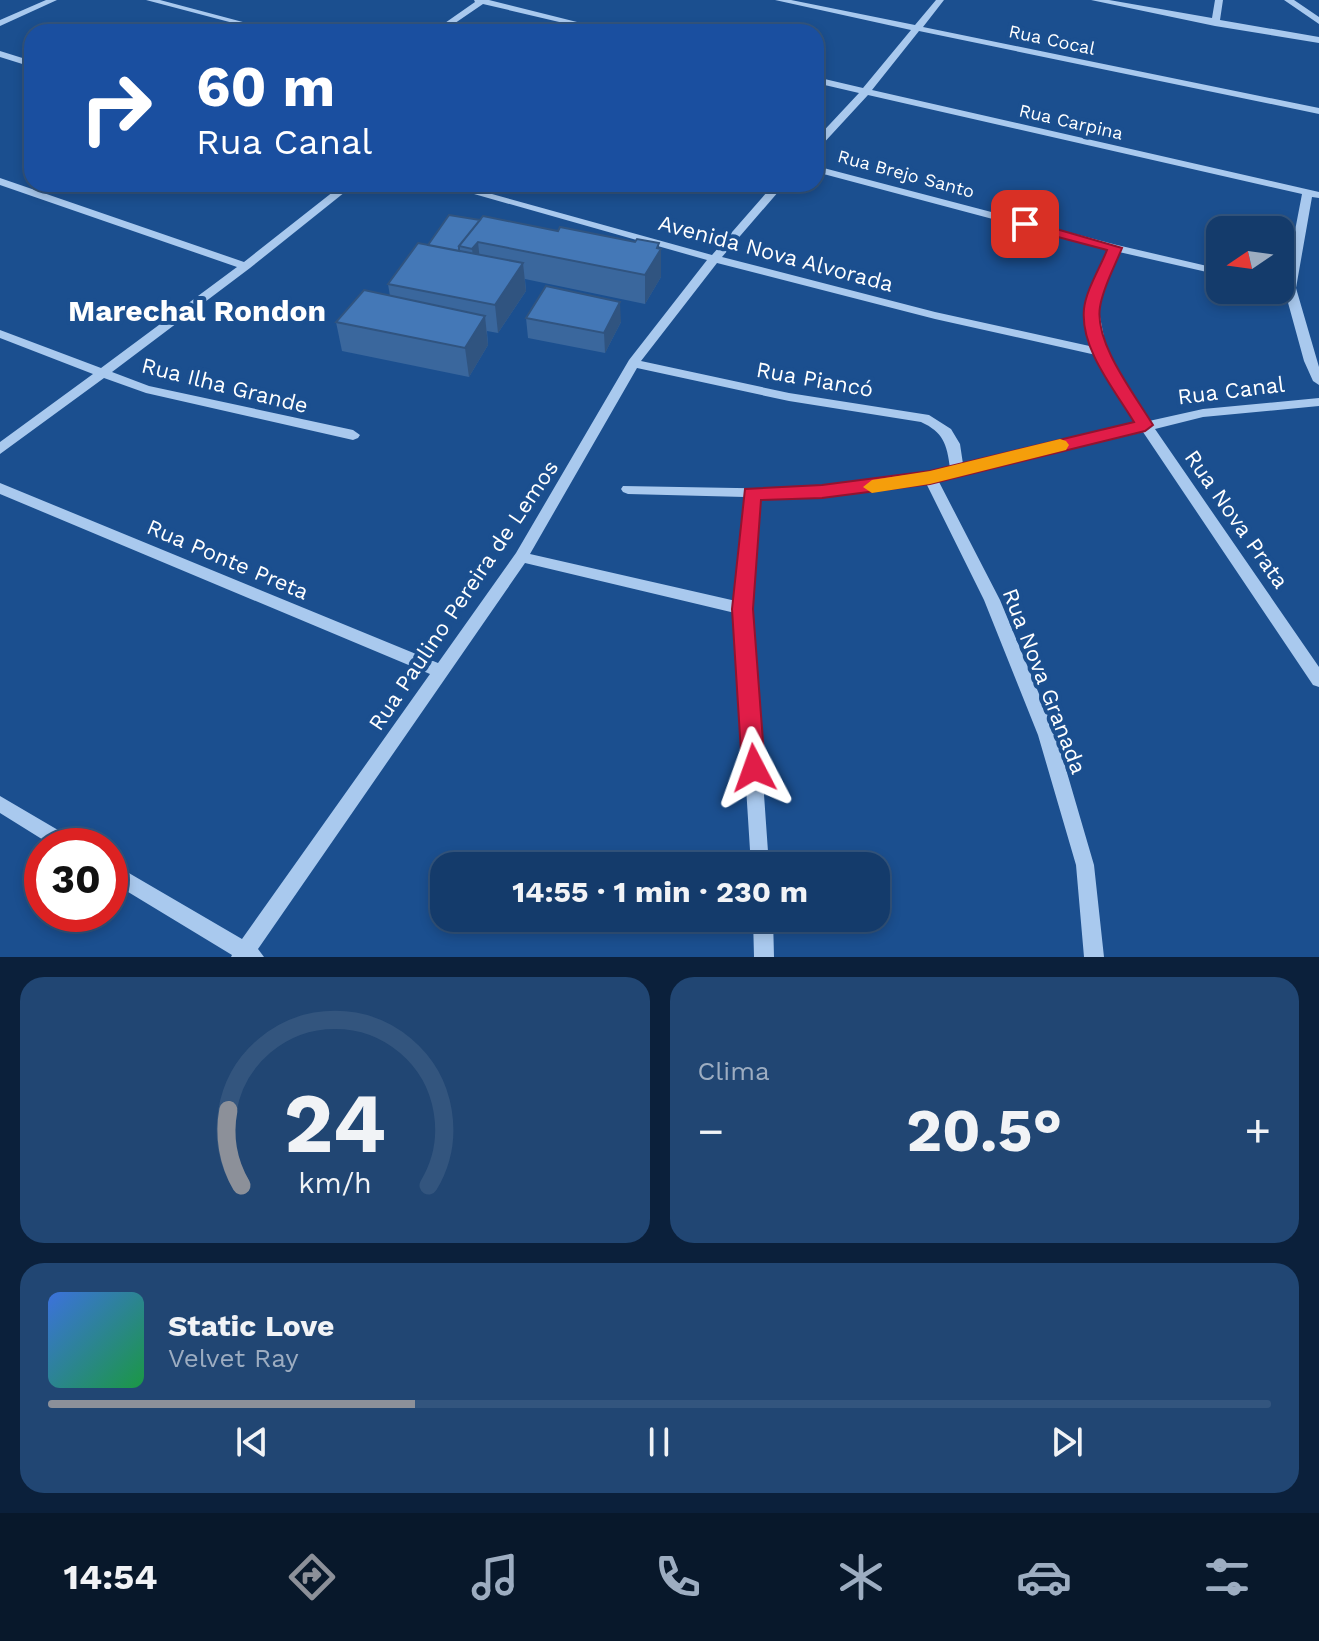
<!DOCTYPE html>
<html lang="pt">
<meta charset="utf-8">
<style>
:root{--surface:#143b6b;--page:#214673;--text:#f1f3f6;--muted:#9dadc1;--line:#33557e;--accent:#8c9099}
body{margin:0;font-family:"Work Sans",sans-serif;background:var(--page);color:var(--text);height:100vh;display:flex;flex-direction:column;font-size:30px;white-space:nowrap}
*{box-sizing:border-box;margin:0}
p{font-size:26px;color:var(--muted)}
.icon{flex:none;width:44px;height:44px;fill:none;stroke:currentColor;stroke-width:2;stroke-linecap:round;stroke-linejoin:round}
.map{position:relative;height:957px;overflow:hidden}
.panel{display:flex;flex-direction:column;gap:20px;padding:20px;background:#0b203b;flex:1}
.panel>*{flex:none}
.guide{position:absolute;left:24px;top:24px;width:800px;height:168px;border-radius:24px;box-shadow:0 4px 12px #0003,0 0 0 2px var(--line);background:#1a4fa0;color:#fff;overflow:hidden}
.needle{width:52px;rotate:257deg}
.tools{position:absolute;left:1206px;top:216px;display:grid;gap:16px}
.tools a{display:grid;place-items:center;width:88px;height:88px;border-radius:16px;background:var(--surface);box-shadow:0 4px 12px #0003,0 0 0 2px var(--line);font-size:40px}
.speed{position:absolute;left:24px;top:828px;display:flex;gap:16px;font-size:40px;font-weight:700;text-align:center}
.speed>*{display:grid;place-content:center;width:104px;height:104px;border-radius:50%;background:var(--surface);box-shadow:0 4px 12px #0003,0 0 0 2px var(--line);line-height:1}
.speed .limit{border:12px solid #d22;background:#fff;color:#111}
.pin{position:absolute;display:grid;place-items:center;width:68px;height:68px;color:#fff;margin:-34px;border-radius:16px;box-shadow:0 4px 12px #0006}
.me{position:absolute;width:88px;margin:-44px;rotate:356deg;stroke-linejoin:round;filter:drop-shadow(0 0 6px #0008)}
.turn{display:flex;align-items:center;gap:28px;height:168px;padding:0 40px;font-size:36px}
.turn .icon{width:104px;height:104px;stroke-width:2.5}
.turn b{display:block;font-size:56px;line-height:68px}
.big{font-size:60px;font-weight:700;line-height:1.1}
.panel .card{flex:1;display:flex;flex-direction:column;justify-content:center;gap:12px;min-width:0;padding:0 28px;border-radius:24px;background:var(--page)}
.panel .dial{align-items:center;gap:0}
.dial svg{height:208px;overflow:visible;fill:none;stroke:var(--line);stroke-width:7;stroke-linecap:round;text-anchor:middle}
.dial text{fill:var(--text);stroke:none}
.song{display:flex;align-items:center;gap:24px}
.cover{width:96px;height:96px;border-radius:12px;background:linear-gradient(135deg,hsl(220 70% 55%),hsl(140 70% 35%))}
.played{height:8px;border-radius:4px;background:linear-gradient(90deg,var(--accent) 30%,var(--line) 30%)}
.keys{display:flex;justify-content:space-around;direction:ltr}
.heat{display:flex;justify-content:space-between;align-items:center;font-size:44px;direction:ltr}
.panel .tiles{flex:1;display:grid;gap:20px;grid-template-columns:1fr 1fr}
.card:last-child{grid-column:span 2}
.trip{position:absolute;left:430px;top:852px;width:460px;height:80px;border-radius:24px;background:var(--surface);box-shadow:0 4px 12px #0003,0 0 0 2px var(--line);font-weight:700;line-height:80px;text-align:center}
.tab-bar{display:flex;height:128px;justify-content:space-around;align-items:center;background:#08182b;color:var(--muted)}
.tab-bar .icon{width:56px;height:56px}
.tab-bar .on{color:var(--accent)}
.tab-bar b{font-size:36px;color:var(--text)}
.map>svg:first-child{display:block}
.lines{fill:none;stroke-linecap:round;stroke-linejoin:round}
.minor{fill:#a9c9ee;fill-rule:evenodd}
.wall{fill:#3a679d}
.shaded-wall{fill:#305480}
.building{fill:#4478b7;stroke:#305480;stroke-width:2}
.route{fill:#e11d48;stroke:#92132f;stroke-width:2}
.slow{fill:#f59e0b}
.labels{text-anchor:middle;stroke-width:8;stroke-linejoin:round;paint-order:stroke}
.far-street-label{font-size:18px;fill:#fff;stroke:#1b4f8f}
.street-label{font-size:22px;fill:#fff;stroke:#1b4f8f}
.district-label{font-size:30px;font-weight:bold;fill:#fff;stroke:#1b4f8f}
</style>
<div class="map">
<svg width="1319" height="957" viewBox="0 0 1319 957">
<rect width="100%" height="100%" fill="#1b4f8f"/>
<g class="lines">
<path class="minor" d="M 46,0 L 57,0 L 0,26 L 0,20 Z
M 146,0 L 160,0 L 281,32 L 267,32 Z
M 474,0 L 489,0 L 617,32 L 602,32 L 483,4 L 442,32 L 432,32 L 475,2 Z
M 775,0 L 791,0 L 915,25 L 936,0 L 944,0 L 923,27 L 1319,108 L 1319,114 L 919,31 L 872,90 L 1319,192 L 1319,198 L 1312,197 L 1296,288 L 1319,367 L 1319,385 L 1313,381 L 1304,361 L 1284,288 L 1302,194 L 868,95 L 820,147 L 816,148 L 816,139 L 859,93 L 816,83 L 816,77 L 863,88 L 911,30 Z
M 1091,0 L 1109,0 L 1212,18 L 1215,0 L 1223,0 L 1220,20 L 1319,37 L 1319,43 L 1215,26 Z
M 1284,0 L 1294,0 L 1319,17 L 1319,24 Z
M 0,51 L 32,61 L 32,67 L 0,57 Z
M 816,166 L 1117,245 L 1220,269 L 1220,275 L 1119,252 L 1098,307 L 1107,352 L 1149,421 L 1203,409 L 1319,398 L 1319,406 L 1203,417 L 1155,429 L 1319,667 L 1319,687 L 1313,685 L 1143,432 L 938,480 L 1000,600 L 1056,735 L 1094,865 L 1104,957 L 1084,957 L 1076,865 L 1038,735 L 984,600 L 926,483 C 870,492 815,499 759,498 L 751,609 L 769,866 L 751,866 L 735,613 L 525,563 L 258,949 L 264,957 L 231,957 L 232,955 L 110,881 L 110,862 L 242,939 L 430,674 L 0,494 L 0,483 L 438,663 L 516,553 L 629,360 L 707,260 L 439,184 L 456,184 L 712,255 L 774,184 L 785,184 L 722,257 L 935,312 L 1094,347 L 1086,307 L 1109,250 L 816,172 ZM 717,263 L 935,319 L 1096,355 L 1138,424 L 963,464 L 960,444 L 951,429 L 929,415 L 789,393 L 641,361 ZM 637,368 L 789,401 L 921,422 C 943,432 947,444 950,468 L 868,482 L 799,489 L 623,486 L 621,489 L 623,492 L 628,494 L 745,497 L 736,601 L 530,554 Z
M 0,178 L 244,262 L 343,184 L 355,184 L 250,268 L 112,372 L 149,386 L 353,430 L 360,435 L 358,438 L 353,440 L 146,393 L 104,378 L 0,454 L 0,442 L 93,374 L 0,338 L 0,330 L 101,368 L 237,267 L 0,185 Z
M 0,796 L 75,840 L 78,846 L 53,846 L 0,813 Z
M 753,918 L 773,918 L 774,957 L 754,957 Z"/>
</g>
<path class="wall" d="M 558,231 L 661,249 L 661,277 L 645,304 L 525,279 L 526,291 L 498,333 L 487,331 L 488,345 L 469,377 L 342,351 L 336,322 L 390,296 L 388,284 L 428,245 Z
M 526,318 L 621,322 L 605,353 L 528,338 Z"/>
<path class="shaded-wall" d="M 478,242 L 481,270 L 476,277 L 472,249 Z
M 659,243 L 659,251 L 661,249 L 661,277 L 645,304 L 645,275 Z
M 523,263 L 526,291 L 498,333 L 495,305 Z
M 620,302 L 621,322 L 605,353 L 604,333 Z
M 485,316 L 488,345 L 469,377 L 465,348 Z"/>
<path class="building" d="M 449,215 L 480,220 L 459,246 L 459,251 L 428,245 Z
M 483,216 L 558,231 L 560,227 L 635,242 L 637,239 L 659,243 L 657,248 L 661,249 L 645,275 L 478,242 L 472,249 L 459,246 Z
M 418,243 L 523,263 L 495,305 L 388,284 Z
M 546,286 L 620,302 L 604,333 L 526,318 Z
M 364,290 L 485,316 L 465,348 L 336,322 Z"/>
<path class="route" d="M 1025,220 L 1122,248 C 1115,266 1103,287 1100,307 C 1094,343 1135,395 1153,425 L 1145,431 L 930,484 L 822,498 L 761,500 L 753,609 L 765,768 L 762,775 L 754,778 L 746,775 L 742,768 L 732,609 L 745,489 L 822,485 L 930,471 L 1134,422 C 1115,390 1080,349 1084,309 C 1086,290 1100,268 1107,250 L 1020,227 L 1020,221 Z"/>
<path class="slow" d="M 1060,439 L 1066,441 L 1069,445 L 1066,450 L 930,484 L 872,493 L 863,487 L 872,480 L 930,471 Z"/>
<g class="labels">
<g class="far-street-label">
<text transform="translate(1052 40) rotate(12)" y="6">Rua Cocal</text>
<text transform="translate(1071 122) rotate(13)" y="6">Rua Carpina</text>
<text transform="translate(906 174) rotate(15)" y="6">Rua Brejo Santo</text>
</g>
<g class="street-label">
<text transform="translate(776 253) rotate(15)" y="8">Avenida Nova Alvorada</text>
<text transform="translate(815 379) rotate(10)" y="8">Rua Piancó</text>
<text transform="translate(225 385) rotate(14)" y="8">Rua Ilha Grande</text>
<text transform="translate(1231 390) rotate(-7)" y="8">Rua Canal</text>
<text transform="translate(1237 519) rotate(55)" y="8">Rua Nova Prata</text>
<text transform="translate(228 559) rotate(23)" y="8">Rua Ponte Preta</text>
<text transform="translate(463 595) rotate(-56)" y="8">Rua Paulino Pereira de Lemos</text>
<text transform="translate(1045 681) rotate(69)" y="8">Rua Nova Granada</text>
</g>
<g class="district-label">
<text x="197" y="321">Marechal Rondon</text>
</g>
</g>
</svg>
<div class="tools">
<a><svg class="needle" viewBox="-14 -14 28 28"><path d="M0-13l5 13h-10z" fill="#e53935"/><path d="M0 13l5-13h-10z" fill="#9dadc1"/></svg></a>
</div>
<div class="speed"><div class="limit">30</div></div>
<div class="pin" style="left:1025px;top:224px;background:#d93025"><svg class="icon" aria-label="arrive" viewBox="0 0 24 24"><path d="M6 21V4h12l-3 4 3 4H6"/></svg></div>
<svg class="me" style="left:754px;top:768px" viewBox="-20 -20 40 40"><path d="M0-17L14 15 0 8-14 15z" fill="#e11d48" stroke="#fff" stroke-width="4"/></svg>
<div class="trip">14:55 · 1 min · 230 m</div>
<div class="guide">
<div class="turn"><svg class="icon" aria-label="right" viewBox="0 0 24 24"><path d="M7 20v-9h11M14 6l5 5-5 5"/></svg><div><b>60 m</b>Rua Canal</div></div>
</div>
</div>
<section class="panel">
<div class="tiles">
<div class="card dial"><svg viewBox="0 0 100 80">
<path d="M14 69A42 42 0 1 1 86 69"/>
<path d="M14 69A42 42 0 0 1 9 40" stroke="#8c9099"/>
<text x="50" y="56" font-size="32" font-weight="700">24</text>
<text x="50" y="72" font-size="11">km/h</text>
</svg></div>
<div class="card"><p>Clima</p>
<div class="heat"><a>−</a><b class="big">20.5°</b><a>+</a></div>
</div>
<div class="card">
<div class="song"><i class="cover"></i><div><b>Static Love</b><p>Velvet Ray</p></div></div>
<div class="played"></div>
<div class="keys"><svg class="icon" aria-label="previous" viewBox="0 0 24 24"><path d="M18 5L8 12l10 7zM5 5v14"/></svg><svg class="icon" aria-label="pause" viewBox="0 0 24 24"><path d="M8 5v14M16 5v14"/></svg><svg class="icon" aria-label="next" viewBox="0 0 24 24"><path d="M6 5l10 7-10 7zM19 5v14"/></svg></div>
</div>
</div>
</section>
<nav class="tab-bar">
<b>14:54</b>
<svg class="icon on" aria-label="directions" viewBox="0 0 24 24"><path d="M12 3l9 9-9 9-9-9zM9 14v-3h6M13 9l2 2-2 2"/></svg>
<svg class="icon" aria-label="music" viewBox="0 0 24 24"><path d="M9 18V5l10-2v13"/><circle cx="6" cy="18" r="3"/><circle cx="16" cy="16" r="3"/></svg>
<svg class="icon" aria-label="phone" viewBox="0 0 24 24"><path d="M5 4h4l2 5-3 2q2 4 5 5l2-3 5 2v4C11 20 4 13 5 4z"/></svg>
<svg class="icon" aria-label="climate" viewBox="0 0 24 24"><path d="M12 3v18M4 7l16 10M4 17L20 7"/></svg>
<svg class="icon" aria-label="car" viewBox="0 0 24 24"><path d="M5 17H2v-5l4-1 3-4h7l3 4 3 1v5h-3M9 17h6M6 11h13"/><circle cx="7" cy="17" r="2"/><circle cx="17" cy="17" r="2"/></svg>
<svg class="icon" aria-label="filters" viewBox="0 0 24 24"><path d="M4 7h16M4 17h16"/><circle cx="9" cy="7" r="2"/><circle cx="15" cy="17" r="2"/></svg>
</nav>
